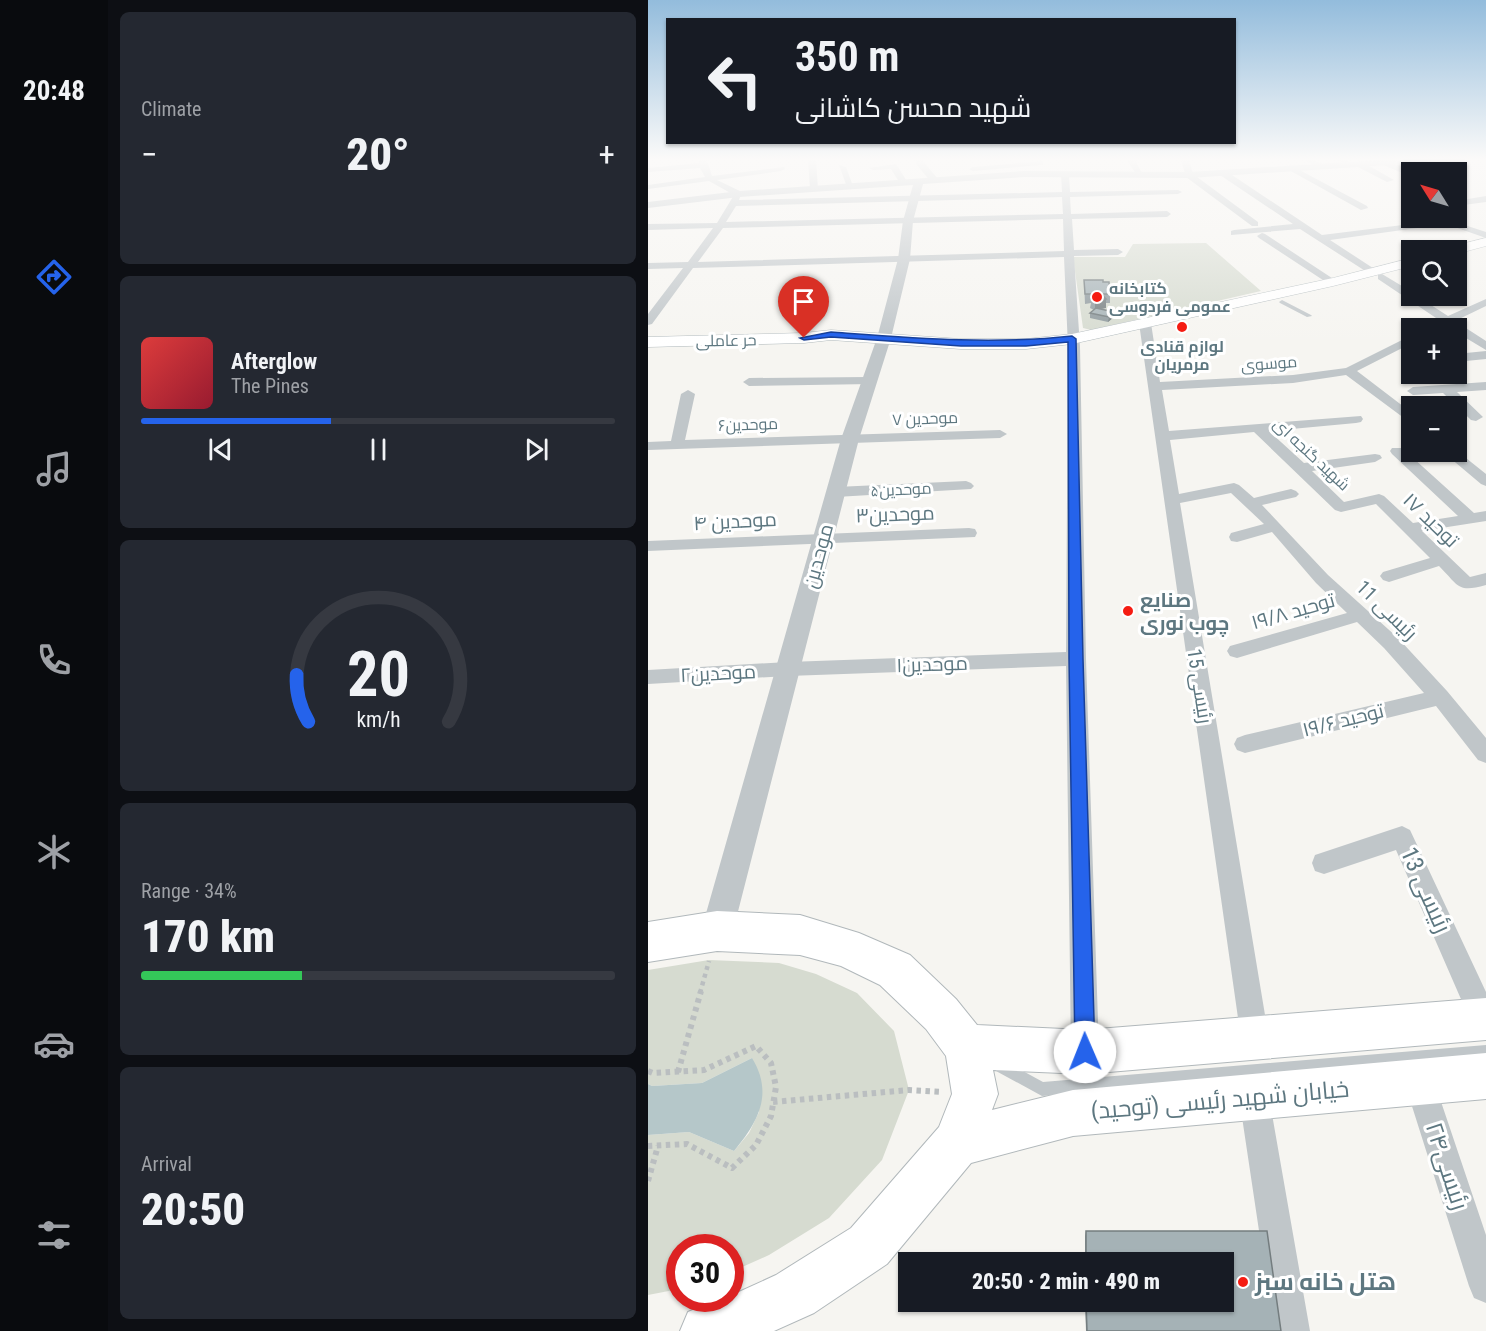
<!DOCTYPE html>
<meta charset="utf-8">
<style>
:root{--surface:#171b24;--page:#242831;--text:#f1f3f6;--muted:#9ea1a6;--line:#363941;--accent:#2563eb}
body{margin:0;font-family:"Roboto Condensed",Cairo,sans-serif;background:var(--page);color:var(--text);height:100vh;display:flex;flex-direction:column;font-size:22px;white-space:nowrap}
*{box-sizing:border-box;margin:0}
p{font-size:20px;color:var(--muted)}
.icon{flex:none;width:33px;height:33px;fill:none;stroke:currentColor;stroke-width:2;stroke-linecap:round;stroke-linejoin:round}
.map{position:relative;flex:1;overflow:hidden}
.drawer{display:flex;flex-direction:column;gap:12px;padding:12px;background:#0d0f14;width:540px}
.drawer>*{flex:none}
.hud{position:absolute;left:18px;top:18px;width:570px;height:126px;border-radius:0px;box-shadow:0 2px 4px #0004;background:#171b24;color:var(--text);overflow:hidden}
.needle{width:39px;rotate:307deg}
.buttons{position:absolute;left:753px;top:162px;display:grid;gap:12px}
.buttons a{display:grid;place-items:center;width:66px;height:66px;border-radius:0px;background:var(--surface);box-shadow:0 2px 4px #0004;font-size:30px}
.speed{position:absolute;left:18px;top:1234px;display:flex;gap:12px;font-size:30px;font-weight:700;text-align:center}
.speed>*{display:grid;place-content:center;width:78px;height:78px;border-radius:50%;background:var(--surface);box-shadow:0 2px 4px #0004;line-height:1}
.speed .limit{border:9px solid #d22;background:#fff;color:#111}
.pin{position:absolute;display:grid;place-items:center;width:51px;height:51px;color:#fff;margin:-62px -26px;border-radius:50% 50% 50% 0;rotate:-45deg;box-shadow:0 0 6px #0007}
.pin .icon{rotate:45deg}
.me{position:absolute;width:66px;margin:-33px;rotate:359deg;stroke-linejoin:round;filter:drop-shadow(0 0 4px #0008)}
.turn{display:flex;align-items:center;gap:21px;height:126px;padding:0 30px;font-size:27px}
.turn .icon{width:78px;height:78px;stroke-width:2.5}
.turn b{display:block;font-size:42px;line-height:51px}
.big{font-size:45px;font-weight:800;line-height:1.1}
.drawer .tile{flex:1;display:flex;flex-direction:column;justify-content:center;gap:9px;min-width:0;padding:0 21px;border-radius:9px;background:var(--page)}
.drawer .dial{align-items:center;gap:0}
.dial svg{height:156px;overflow:visible;fill:none;stroke:var(--line);stroke-width:7;stroke-linecap:round;text-anchor:middle}
.dial text{fill:var(--text);stroke:none}
.song{display:flex;align-items:center;gap:18px}
.cover{width:72px;height:72px;border-radius:9px;background:linear-gradient(135deg,hsl(0 70% 55%),hsl(350 70% 35%))}
.played{height:6px;border-radius:3px;background:linear-gradient(90deg,var(--accent) 40%,var(--line) 40%)}
.keys{display:flex;justify-content:space-around;direction:ltr}
.heat{display:flex;justify-content:space-between;align-items:center;font-size:33px;direction:ltr}
.charge{height:9px;border-radius:4px;background:linear-gradient(90deg,#34c759 34%,var(--line) 0)}
.trip{position:absolute;left:250px;top:1252px;width:336px;height:60px;border-radius:0px;background:var(--surface);box-shadow:0 2px 4px #0004;font-weight:800;line-height:60px;text-align:center}
main{display:flex;flex:1;min-height:0}
.tab-bar{display:flex;flex-direction:column;width:108px;justify-content:space-around;align-items:center;background:#090b0e;color:var(--muted)}
.tab-bar .icon{width:42px;height:42px}
.tab-bar .active{color:var(--accent)}
.tab-bar b{font-size:27px;color:var(--text)}
.map>svg:first-child{display:block}
.green{fill:#d6dbd0}
.water{fill:#b5c7c9}
.lines{fill:none;stroke-linecap:round;stroke-linejoin:round}
.secondary-casing{stroke:#b0b9bc;stroke-width:1}
.primary-casing{stroke:#b1b8bb;stroke-width:2}
.path-far1{stroke:#babec0;stroke-width:4.5;stroke-dasharray:4 4;stroke-linecap:butt}
.path{stroke:#babec0;stroke-width:6;stroke-dasharray:4.5 4.5;stroke-linecap:butt}
.service{fill:#c0c6c9;fill-rule:evenodd}
.minor{fill:#c0c6c9;fill-rule:evenodd}
.tertiary{fill:#c0c6c9;fill-rule:evenodd}
.secondary{fill:#fff;fill-rule:evenodd}
.primary{fill:#fff;fill-rule:evenodd}
.wall{fill:#8e999d}
.shaded-wall{fill:#747d7f}
.building{fill:#a5b2b6;stroke:#747d7f;stroke-width:1.5}
.route{fill:#2563eb;stroke:#184099;stroke-width:1.5}
.poi-dot{fill:#f51c12;stroke:#fff;stroke-width:2}
.labels{text-anchor:middle;stroke-width:6;stroke-linejoin:round;paint-order:stroke}
.far-poi-label{font-size:16px;font-weight:bold;fill:#5d7780;stroke:#fff;text-anchor:start}
.far-street-label{font-size:16px;fill:#5d7780;stroke:#fff}
.street-label{font-size:20px;fill:#5d7780;stroke:#fff}
.poi-label{font-size:20px;font-weight:bold;fill:#5d7780;stroke:#fff;text-anchor:start}
.near-street-label{font-size:24px;fill:#5d7780;stroke:#fff}
.near-poi-label{font-size:24px;font-weight:bold;fill:#5d7780;stroke:#fff;text-anchor:start}
</style>
<main>
<nav class="tab-bar">
<b>20:48</b>
<svg class="icon active" aria-label="directions" viewBox="0 0 24 24"><path d="M12 3l9 9-9 9-9-9zM9 14v-3h6M13 9l2 2-2 2"/></svg>
<svg class="icon" aria-label="music" viewBox="0 0 24 24"><path d="M9 18V5l10-2v13"/><circle cx="6" cy="18" r="3"/><circle cx="16" cy="16" r="3"/></svg>
<svg class="icon" aria-label="phone" viewBox="0 0 24 24"><path d="M5 4h4l2 5-3 2q2 4 5 5l2-3 5 2v4C11 20 4 13 5 4z"/></svg>
<svg class="icon" aria-label="climate" viewBox="0 0 24 24"><path d="M12 3v18M4 7l16 10M4 17L20 7"/></svg>
<svg class="icon" aria-label="car" viewBox="0 0 24 24"><path d="M5 17H2v-5l4-1 3-4h7l3 4 3 1v5h-3M9 17h6M6 11h13"/><circle cx="7" cy="17" r="2"/><circle cx="17" cy="17" r="2"/></svg>
<svg class="icon" aria-label="filters" viewBox="0 0 24 24"><path d="M4 7h16M4 17h16"/><circle cx="9" cy="7" r="2"/><circle cx="15" cy="17" r="2"/></svg>
</nav>
<section class="drawer">
<div class="tile"><p>Climate</p>
<div class="heat"><a>−</a><b class="big">20°</b><a>+</a></div>
</div>
<div class="tile">
<div class="song"><i class="cover"></i><div><b>Afterglow</b><p>The Pines</p></div></div>
<div class="played"></div>
<div class="keys"><svg class="icon" aria-label="previous" viewBox="0 0 24 24"><path d="M18 5L8 12l10 7zM5 5v14"/></svg><svg class="icon" aria-label="pause" viewBox="0 0 24 24"><path d="M8 5v14M16 5v14"/></svg><svg class="icon" aria-label="next" viewBox="0 0 24 24"><path d="M6 5l10 7-10 7zM19 5v14"/></svg></div>
</div>
<div class="tile dial"><svg viewBox="0 0 100 80">
<path d="M14 69A42 42 0 1 1 86 69"/>
<path d="M14 69A42 42 0 0 1 8 45" stroke="#2563eb"/>
<text x="50" y="56" font-size="32" font-weight="700">20</text>
<text x="50" y="72" font-size="11">km/h</text>
</svg></div>
<div class="tile"><p>Range · 34%</p><b class="big">170 km</b><div class="charge"></div></div>
<div class="tile"><p>Arrival</p><b class="big">20:50</b></div>
</section>
<div class="map">
<svg width="838" height="1331" viewBox="0 0 838 1331">
<rect width="100%" height="100%" fill="#f6f5f1"/>
<path class="green" d="M 558,243 L 613,291 L 443,330 L 435,328 L 425,257 L 477,257 L 485,244 Z
M 61,960 L 131,963 L 168,974 L 209,993 L 246,1031 L 261,1090 L 234,1160 L 181,1218 L 121,1255 L 83,1272 L 82,1248 L 32,1248 L 31,1289 L 0,1295 L 0,1135 L 41,1132 L 86,1151 L 101,1133 L 111,1112 L 104,1058 L 54,1083 L 4,1086 L 0,1084 L 0,970 Z"/>
<path class="water" d="M 104,1058 C 126,1094 110,1122 86,1151 L 41,1132 L 0,1135 L 0,1084 L 4,1086 L 54,1083 Z"/>
<g class="lines">
<g class="secondary-casing">
<path id="secondary" d="M 838,238 L 838,246 L 808,254 L 808,250 L 800,250 L 802,247 Z
M 764,258 L 764,266 L 685,286 L 424,344 L 378,349 L 313,349 L 183,340 L 156,343 L 0,347 L 0,337 L 156,333 L 183,330 L 313,339 L 378,339 L 424,334 L 685,278 Z"/>
</g>
<g class="primary-casing">
<path id="primary" d="M 69,911 L 152,915 L 211,933 L 262,955 L 308,999 L 329,1025 L 437,1030 L 838,998 L 838,1040 L 437,1074 L 345,1070 L 350,1094 L 344,1110 L 425,1090 L 838,1053 L 838,1099 L 425,1136 L 323,1163 L 239,1264 L 166,1313 L 126,1331 L 32,1331 L 40,1312 L 59,1304 L 82,1299 L 82,1296 L 128,1275 L 203,1228 L 291,1127 L 304,1094 L 298,1056 L 278,1029 L 232,985 L 193,966 L 152,955 L 69,951 L 0,962 L 0,922 Z"/>
</g>
<path class="path-far1" d="M 52,993 L 61,961"/>
<path class="path" d="M 0,1071 L 5,1073 L 56,1070 L 108,1046 L 123,1063 L 128,1087 L 123,1116 L 108,1145 L 84,1168 L 39,1144 L 0,1146
M 30,1072 L 53,991
M 125,1102 L 261,1090 L 295,1092
M 0,1181 L 10,1146"/>
<path class="service" d="M 634,300 L 663,315 L 664,316 L 659,317 L 632,303 L 631,302 Z
M 838,1045 L 838,1059 L 394,1096 L 348,1071 L 346,1066 L 348,1061 L 353,1059 L 395,1082 Z"/>
<path class="minor" d="M 51,160 L 59,160 L 64,176 L 136,167 L 137,169 L 133,171 L 69,180 L 94,192 L 91,200 L 414,192 L 413,174 L 417,172 L 421,174 L 422,192 L 530,190 L 534,192 L 530,194 L 422,197 L 423,214 L 519,211 L 523,214 L 519,217 L 424,219 L 426,250 L 470,249 L 475,252 L 470,255 L 426,256 L 432,347 L 438,659 L 451,1052 L 447,1062 L 437,1066 L 427,1062 L 423,1052 L 418,666 L 140,676 L 0,684 L 0,670 L 140,662 L 418,652 L 420,347 L 416,257 L 45,268 L 4,324 L 0,325 L 0,314 L 35,268 L 0,269 L 0,263 L 40,262 L 65,228 L 0,230 L 0,224 L 69,223 L 86,195 L 61,181 L 0,189 L 0,185 L 57,177 L 52,168 L 0,172 L 0,168 L 51,163 ZM 414,197 L 415,214 L 78,222 L 88,206 ZM 415,219 L 416,251 L 50,262 L 75,228 Z
M 160,160 L 168,160 L 170,189 L 166,191 L 162,189 Z
M 268,160 L 274,160 L 290,179 L 290,183 L 284,183 L 268,164 Z
M 479,160 L 487,160 L 496,177 L 490,177 Z
M 533,160 L 541,160 L 545,174 L 610,222 L 610,226 L 604,226 L 538,177 Z
M 656,160 L 666,160 L 678,166 L 671,168 Z
M 690,160 L 699,160 L 707,165 L 700,167 Z
M 769,160 L 779,160 L 808,172 L 798,172 Z
M 395,161 L 395,165 L 392,165 L 325,171 L 321,169 L 325,167 Z
M 735,161 L 741,161 L 765,172 L 764,177 L 735,165 Z
M 710,163 L 716,163 L 746,180 L 739,182 L 710,167 Z
M 248,164 L 260,183 L 259,185 L 253,185 L 243,169 L 225,170 L 221,168 Z
M 191,165 L 198,167 L 206,189 L 199,187 Z
M 644,166 L 719,206 L 720,208 L 713,210 L 641,170 L 641,166 Z
M 572,171 L 578,171 L 674,235 L 787,221 L 784,218 L 795,218 L 838,232 L 838,238 L 798,224 L 682,240 L 731,272 L 722,274 L 652,229 L 583,235 L 583,231 L 586,230 L 645,224 L 572,175 Z
M 838,196 L 838,202 L 808,206 L 808,201 Z
M 614,233 L 617,234 L 690,282 L 681,284 L 611,238 L 609,236 Z
M 734,274 L 764,292 L 764,296 L 769,296 L 800,316 L 838,299 L 838,306 L 807,321 L 838,341 L 838,350 L 808,332 L 808,328 L 799,325 L 791,328 L 778,328 L 791,320 L 730,279 L 730,275 Z
M 497,320 L 503,323 L 512,382 L 645,375 L 698,368 L 764,335 L 764,343 L 709,371 L 764,413 L 764,424 L 698,375 L 645,383 L 514,390 L 521,431 L 713,416 L 715,419 L 713,422 L 708,423 L 621,431 L 656,463 L 727,454 L 732,455 L 734,458 L 727,462 L 664,471 L 696,502 L 731,494 L 736,496 L 765,523 L 810,516 L 744,454 L 742,451 L 744,448 L 754,448 L 826,513 L 838,511 L 838,521 L 774,531 L 822,577 L 838,573 L 838,585 C 809,593 811,586 791,566 L 741,582 L 735,580 L 732,576 L 735,572 L 782,558 L 728,504 L 693,512 L 687,510 L 606,432 L 522,440 L 531,494 L 586,483 L 591,485 L 606,498 L 643,489 L 648,491 L 651,494 L 648,497 L 614,505 L 680,575 L 750,638 L 799,691 L 838,738 L 838,763 L 830,760 L 788,706 L 597,753 L 589,750 L 586,744 L 589,738 L 597,735 L 776,693 L 736,648 L 709,622 L 589,658 L 582,656 L 579,651 L 582,646 L 699,613 L 668,583 L 624,532 L 589,542 L 583,541 L 581,537 L 583,533 L 616,524 L 583,493 L 532,503 L 621,1039 L 617,1049 L 607,1053 L 597,1049 L 593,1039 L 491,323 Z
M 838,351 L 838,359 L 808,362 L 808,354 Z
M 220,377 L 224,378 L 226,381 L 224,384 L 101,386 L 95,382 L 101,378 Z
M 838,382 L 838,390 L 809,392 L 835,417 L 828,421 L 823,420 L 795,393 L 765,395 L 759,391 L 765,387 Z
M 40,390 L 47,394 L 37,440 L 352,430 L 359,434 L 352,438 L 0,450 L 0,442 L 23,441 L 33,394 Z
M 808,450 L 838,474 L 838,486 L 833,484 L 795,452 Z
M 318,481 L 323,483 L 326,486 L 323,489 L 188,497 L 180,492 L 188,487 Z
M 321,528 L 327,529 L 329,533 L 327,537 L 0,551 L 0,541 Z
M 754,826 L 762,830 L 838,992 L 838,1032 L 836,1033 L 826,1029 L 748,850 L 676,874 L 667,871 L 664,863 L 667,855 Z
M 771,1066 L 781,1071 L 786,1081 L 838,1235 L 838,1303 L 826,1298 L 821,1286 L 756,1081 L 761,1071 Z
M 606,1082 L 617,1086 L 621,1097 L 662,1331 L 626,1331 L 591,1097 L 595,1086 Z"/>
<path class="tertiary" d="M 733,160 L 776,160 L 771,163 L 541,178 L 376,177 L 275,184 L 265,221 L 262,259 L 243,338 L 211,439 L 85,931 L 80,942 L 69,947 L 58,942 L 53,931 L 193,439 L 229,338 L 250,259 L 255,221 L 265,185 L 91,197 L 0,208 L 0,202 L 91,191 L 376,171 L 541,172 Z"/>
<use href="#secondary" class="secondary"/>
<use href="#primary" class="primary"/>
</g>
<path class="wall" d="M 436,280 L 455,282 L 462,294 L 462,303 L 458,303 L 458,308 L 452,309 L 466,312 L 466,317 L 460,322 L 442,318 L 442,313 L 446,310 L 442,308 L 443,303 L 437,304 Z
M 438,1231 L 619,1231 L 633,1331 L 438,1331 L 437,1302 L 576,1302 L 576,1263 L 437,1263 L 437,1236 Z"/>
<path class="shaded-wall" d="M 458,299 L 458,308 L 447,310 L 447,300 Z
M 466,312 L 466,317 L 460,322 L 461,317 Z"/>
<path class="building" d="M 436,280 L 455,280 L 455,282 L 461,282 L 462,294 L 453,294 L 458,299 L 447,300 L 443,299 L 447,294 L 437,294 Z
M 448,308 L 466,312 L 461,317 L 442,313 Z
M 438,1231 L 619,1231 L 633,1331 L 439,1331 L 438,1302 L 576,1302 L 576,1263 L 438,1263 Z"/>
<linearGradient id="sky" x2="0" y2="1"><stop stop-color="#93bcdc"/><stop offset="0.46" stop-color="#fbfaf9"/><stop offset="1" stop-color="#fbfaf9" stop-opacity="0"/></linearGradient>
<rect width="838" height="346" fill="url(#sky)"/>
<path class="route" d="M 183,332 C 264,338 343,345 424,336 L 428,339 L 435,659 L 447,1052 L 444,1059 L 437,1062 L 430,1059 L 427,1052 L 421,659 L 420,342 L 378,346 L 313,346 L 183,337 L 156,340 L 152,338 Z"/>
<g class="poi-dot">
<circle cx="449" cy="297" r="6"/>
<circle cx="534" cy="327" r="6"/>
<circle cx="480" cy="611" r="6"/>
<circle cx="595" cy="1282" r="6"/>
</g>
<g class="labels">
<g class="far-poi-label">
<text x="461" y="294">کتابخانه<tspan x="461" dy="18">عمومی فردوسی</tspan></text>
<text x="534" y="352" text-anchor="middle">لوازم قنادی<tspan x="534" dy="18">مرمریان</tspan></text>
</g>
<g class="far-street-label">
<text transform="translate(78 340) rotate(-1)" y="6">حر عاملی</text>
<text transform="translate(621 363) rotate(-4)" y="6">موسوی</text>
<text transform="translate(277 418) rotate(-2)" y="6">موحدین ۷</text>
<text transform="translate(100 424) rotate(-2)" y="6">موحدین۶</text>
<text transform="translate(664 454) rotate(43)" y="6">شهید گنجه ای</text>
<text transform="translate(253 489) rotate(-3)" y="6">موحدین۵</text>
</g>
<g class="street-label">
<text transform="translate(247 514) rotate(-2)" y="7">موحدین۳</text>
<text transform="translate(783 520) rotate(44)" y="7">توحید ۱۷</text>
<text transform="translate(87 521) rotate(-3)" y="7">موحدین ۴</text>
<text transform="translate(170 556) rotate(-75)" y="7">موحدین</text>
<text transform="translate(739 610) rotate(44)" y="7">رئیسی 11</text>
<text transform="translate(645 611) rotate(-16)" y="7">توحید ۱۹/۸</text>
<text transform="translate(284 664) rotate(-2)" y="7">موحدین۱</text>
<text transform="translate(70 673) rotate(-3)" y="7">موحدین۲</text>
<text transform="translate(552 686) rotate(81)" y="7">رئیسی 15</text>
<text transform="translate(695 720) rotate(-14)" y="7">توحید ۱۹/۶</text>
</g>
<g class="poi-label">
<text x="492" y="607">صنایع<tspan x="492" dy="23">چوب نوری</tspan></text>
</g>
<g class="near-street-label">
<text transform="translate(778 890) rotate(66)" y="8">رئیسی 13</text>
<text transform="translate(572 1100) rotate(-5)" y="8">خیابان شهید رئیسی (توحید)</text>
<text transform="translate(799 1166) rotate(72)" y="8">رئیسی۲۴</text>
</g>
<g class="near-poi-label">
<text x="607" y="1290">هتل خانه سبز</text>
</g>
</g>
</svg>
<div class="buttons">
<a><svg class="needle" viewBox="-14 -14 28 28"><path d="M0-13l5 13h-10z" fill="#e53935"/><path d="M0 13l5-13h-10z" fill="#9ea1a6"/></svg></a>
<a><svg class="icon" aria-label="search" viewBox="0 0 24 24"><circle cx="10" cy="10" r="6"/><path d="M15 15l6 6"/></svg></a>
<a>+</a>
<a>−</a>
</div>
<div class="speed"><div class="limit">30</div></div>
<div class="pin" style="left:156px;top:338px;background:#d93025"><svg class="icon" aria-label="arrive" viewBox="0 0 24 24"><path d="M6 21V4h12l-3 4 3 4H6"/></svg></div>
<svg class="me" style="left:437px;top:1052px" viewBox="-20 -20 40 40"><circle r="19" fill="#fff"/><path d="M0-13L10 11 0 6-10 11z" fill="#2563eb"/></svg>
<div class="trip">20:50 · 2 min · 490 m</div>
<div class="hud">
<div class="turn"><svg class="icon" aria-label="left" viewBox="0 0 24 24"><path d="M17 20v-9H6M10 6l-5 5 5 5"/></svg><div><b>350 m</b>شهید محسن کاشانی</div></div>
</div>
</div>
</main>
